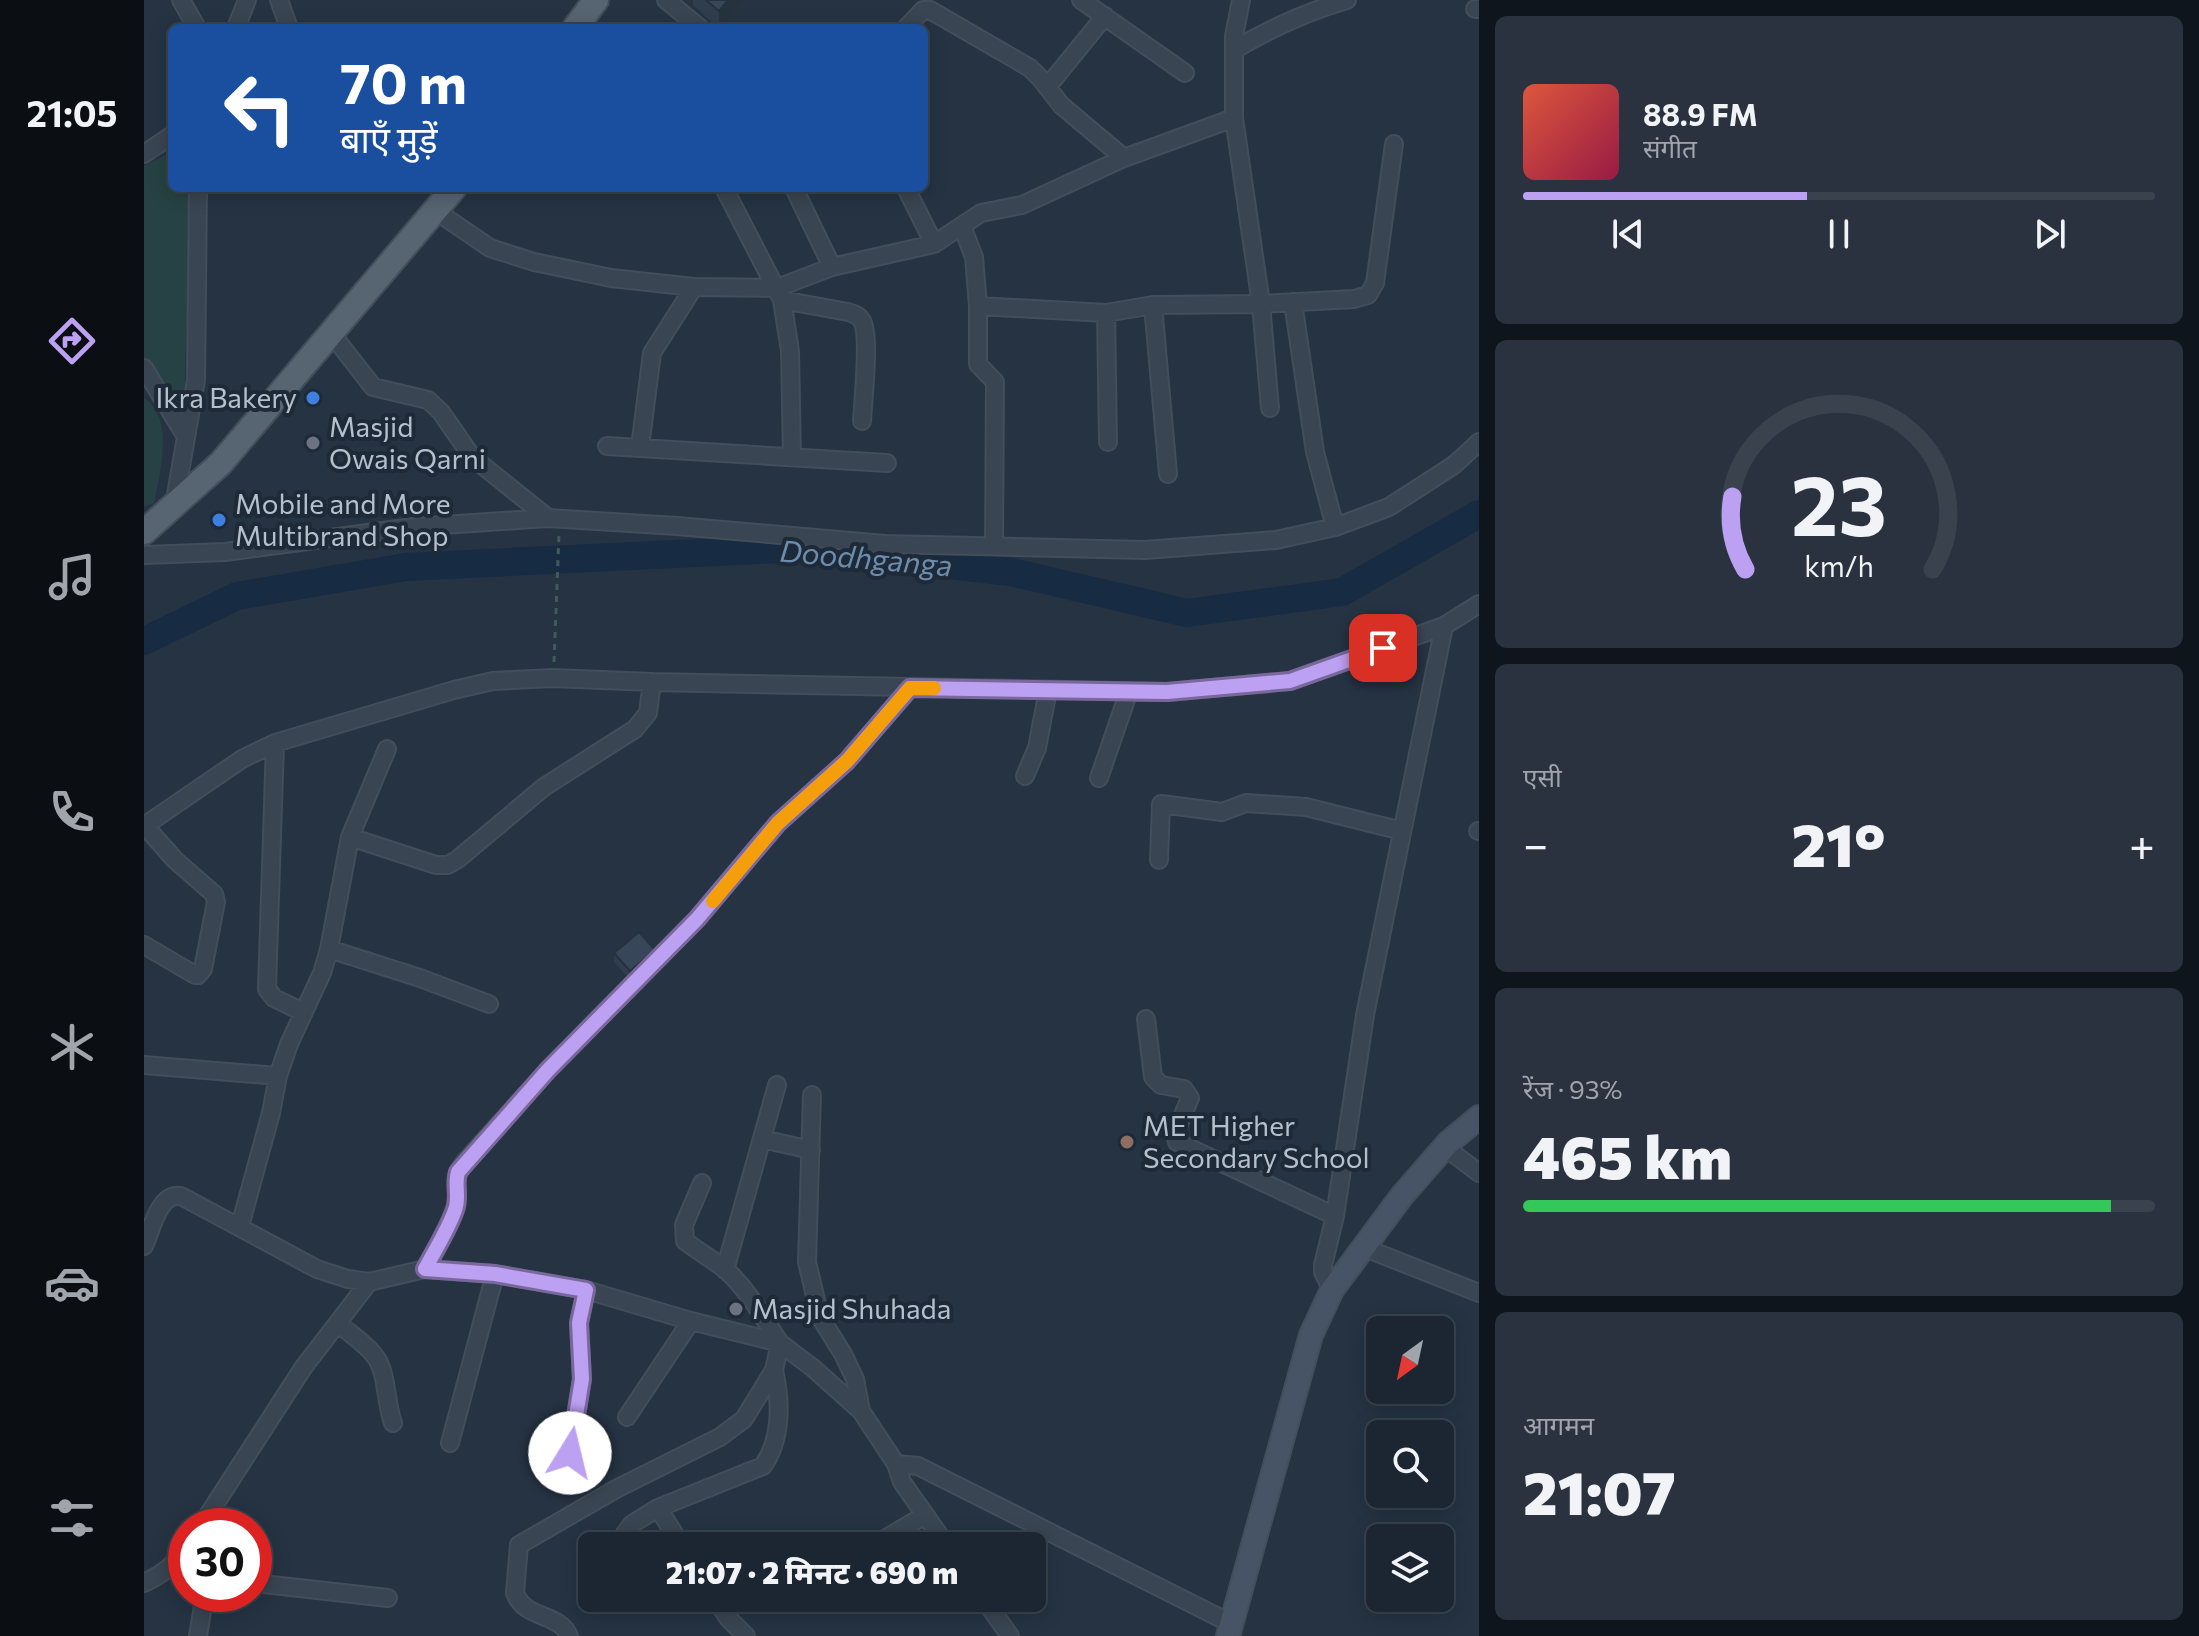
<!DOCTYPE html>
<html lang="hi">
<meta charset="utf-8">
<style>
:root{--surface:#1c2632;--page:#29323e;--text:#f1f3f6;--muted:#a0a5ac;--line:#3a434d;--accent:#bca0f2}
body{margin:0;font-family:Commissioner,"Noto Sans Devanagari",sans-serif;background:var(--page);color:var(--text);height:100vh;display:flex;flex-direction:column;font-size:30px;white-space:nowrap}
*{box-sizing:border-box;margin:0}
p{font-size:26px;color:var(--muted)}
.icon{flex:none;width:44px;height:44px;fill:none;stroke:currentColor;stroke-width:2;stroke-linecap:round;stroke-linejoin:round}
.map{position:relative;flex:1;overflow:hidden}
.sheet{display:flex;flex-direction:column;gap:16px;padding:16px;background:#0f151c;width:720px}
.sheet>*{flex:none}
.banner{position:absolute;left:24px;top:24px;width:760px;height:168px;border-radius:12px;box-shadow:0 4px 20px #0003,0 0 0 2px var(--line);background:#1a4fa0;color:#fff;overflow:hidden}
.needle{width:52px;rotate:213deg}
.controls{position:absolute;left:1222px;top:1316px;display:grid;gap:16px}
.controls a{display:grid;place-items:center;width:88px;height:88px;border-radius:12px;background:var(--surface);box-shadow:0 4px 20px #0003,0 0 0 2px var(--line);font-size:40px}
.speed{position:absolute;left:24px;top:1508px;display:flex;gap:16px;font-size:40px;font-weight:700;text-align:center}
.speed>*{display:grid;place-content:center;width:104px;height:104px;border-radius:50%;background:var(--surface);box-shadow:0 4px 20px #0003,0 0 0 2px var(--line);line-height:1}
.speed .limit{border:12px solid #d22;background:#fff;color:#111}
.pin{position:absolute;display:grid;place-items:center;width:68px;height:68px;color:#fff;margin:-34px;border-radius:16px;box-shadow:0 4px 12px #0006}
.me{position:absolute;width:88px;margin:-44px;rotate:9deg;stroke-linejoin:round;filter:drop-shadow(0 0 6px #0008)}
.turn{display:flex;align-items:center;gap:28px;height:168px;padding:0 40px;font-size:36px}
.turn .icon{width:104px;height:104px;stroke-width:2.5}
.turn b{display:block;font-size:56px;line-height:68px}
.big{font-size:60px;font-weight:800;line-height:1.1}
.sheet .card{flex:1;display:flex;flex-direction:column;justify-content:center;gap:12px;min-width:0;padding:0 28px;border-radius:12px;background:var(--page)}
.sheet .dial{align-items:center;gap:0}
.dial svg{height:208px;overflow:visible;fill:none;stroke:var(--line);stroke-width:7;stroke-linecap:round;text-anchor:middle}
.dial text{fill:var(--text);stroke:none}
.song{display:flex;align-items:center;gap:24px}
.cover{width:96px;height:96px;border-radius:12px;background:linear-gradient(135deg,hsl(10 70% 55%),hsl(340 70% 35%))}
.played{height:8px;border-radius:4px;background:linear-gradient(90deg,var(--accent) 45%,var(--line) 45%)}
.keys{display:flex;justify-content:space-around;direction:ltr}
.heat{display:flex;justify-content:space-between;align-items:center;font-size:44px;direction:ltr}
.charge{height:12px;border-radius:6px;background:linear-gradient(90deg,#34c759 93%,var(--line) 0)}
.trip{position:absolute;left:434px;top:1532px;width:468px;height:80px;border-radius:12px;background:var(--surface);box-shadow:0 4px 20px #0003,0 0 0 2px var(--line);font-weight:800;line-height:80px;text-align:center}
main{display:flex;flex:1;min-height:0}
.tab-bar{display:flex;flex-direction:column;width:144px;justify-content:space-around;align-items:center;background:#0b0f14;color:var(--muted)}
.tab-bar .icon{width:56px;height:56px}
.tab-bar .current{color:var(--accent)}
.tab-bar b{font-size:36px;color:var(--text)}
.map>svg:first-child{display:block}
.green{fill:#274244}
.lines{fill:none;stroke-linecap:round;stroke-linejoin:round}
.river{stroke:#172b42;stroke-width:28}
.street-casing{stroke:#434e5b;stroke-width:20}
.secondary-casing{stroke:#434e5b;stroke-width:26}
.primary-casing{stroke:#434e5b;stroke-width:28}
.path{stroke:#405b5b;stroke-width:3;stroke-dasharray:6 6;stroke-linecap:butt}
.street{stroke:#394552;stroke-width:16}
.secondary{stroke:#475465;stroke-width:22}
.primary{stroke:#576472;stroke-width:24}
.wall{fill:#2f3d4d}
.shaded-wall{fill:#26323e}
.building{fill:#374759;stroke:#26323e;stroke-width:2}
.route-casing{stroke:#7a689d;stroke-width:20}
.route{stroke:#bca0f2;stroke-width:14}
.slow{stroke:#f59e0b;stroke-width:14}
.shop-dot{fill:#3f7fe0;stroke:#1e2a38;stroke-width:3}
.worship-dot{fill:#6b7280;stroke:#1e2a38;stroke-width:3}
.education-dot{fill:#8d6e63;stroke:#1e2a38;stroke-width:3}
.labels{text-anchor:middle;stroke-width:8;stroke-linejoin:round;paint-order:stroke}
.poi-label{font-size:28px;fill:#b6c0cc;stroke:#1e2a38;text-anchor:start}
.water-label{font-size:30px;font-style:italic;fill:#6e8cad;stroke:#1e2a38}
</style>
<main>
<nav class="tab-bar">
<b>21:05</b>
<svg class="icon current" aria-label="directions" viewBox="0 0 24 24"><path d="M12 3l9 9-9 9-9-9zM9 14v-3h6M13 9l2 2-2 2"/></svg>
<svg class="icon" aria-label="music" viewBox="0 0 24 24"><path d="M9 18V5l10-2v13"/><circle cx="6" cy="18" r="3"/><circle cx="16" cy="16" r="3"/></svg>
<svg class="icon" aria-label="phone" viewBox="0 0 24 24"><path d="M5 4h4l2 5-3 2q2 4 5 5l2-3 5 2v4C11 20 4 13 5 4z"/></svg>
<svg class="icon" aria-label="climate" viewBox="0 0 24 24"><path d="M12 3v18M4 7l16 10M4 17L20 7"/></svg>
<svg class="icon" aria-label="car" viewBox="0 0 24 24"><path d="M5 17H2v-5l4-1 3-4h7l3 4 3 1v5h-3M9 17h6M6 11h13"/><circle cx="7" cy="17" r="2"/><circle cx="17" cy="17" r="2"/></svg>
<svg class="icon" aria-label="filters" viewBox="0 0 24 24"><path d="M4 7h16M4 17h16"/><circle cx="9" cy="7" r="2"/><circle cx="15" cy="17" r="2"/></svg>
</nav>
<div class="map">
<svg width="1335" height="1636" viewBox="0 0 1335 1636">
<rect width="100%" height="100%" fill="#253343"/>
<path class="green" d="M 28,152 L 28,188 L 47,188 L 40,407 L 29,406 L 0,361 L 0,166 Z
M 0,398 C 31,418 16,472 10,503 L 0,507 Z"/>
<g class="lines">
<path class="river" d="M 0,641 L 93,596 L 262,567 L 655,548 L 867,572 L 1043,613 L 1198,592 L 1335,514"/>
<g class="street-casing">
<path id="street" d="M 37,0 L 53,28
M 135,0 L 145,28
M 522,0 L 556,28
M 937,0 L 1041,73
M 1097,0 L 1090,36 L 1090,118 L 1117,304 L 1126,408
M 1331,9 L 1335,9
M 92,28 L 103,0
M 762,28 L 779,10 L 786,10 L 886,68 L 897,79 L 917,105 L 980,158
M 1090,50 C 1127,28 1162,12 1203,0
M 904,86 L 961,16
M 0,154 L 28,135
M 580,188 L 638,300 L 646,351 L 648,458
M 650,188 L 688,267
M 762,188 L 790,244
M 292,211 L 346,248 L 390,262 L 467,278 L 550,287 L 633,288 L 688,267 L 790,244 L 837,213 L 878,205 L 980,158 L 1090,118
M 818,226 L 830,257 L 834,306 L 834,364 L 851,382 L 850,546
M 638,300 L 704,312 C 711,314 716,316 719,323 C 726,341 719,399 718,421
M 1149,302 L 1171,452 L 1191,527
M 1009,305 L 1024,474
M 834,306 L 962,313 L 1009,305 L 1117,304 L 1210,299 L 1224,295 L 1231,283 L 1250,144
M 962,313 L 964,442
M 187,333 L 229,387 L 284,400 L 297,412 L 328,457 L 404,518
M 0,368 L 41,435
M 463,446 L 743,463
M 496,447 L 508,353 L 550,287
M 30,506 L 52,380 L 54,188
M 0,555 L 81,552 L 269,527 L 404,518 L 533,526 L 741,544 L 1001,550 L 1132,540 L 1191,527 L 1245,507 L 1310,465 L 1335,442
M 131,743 L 123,989 L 130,998 L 159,1012
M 881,776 L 893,748 L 904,690
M 955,778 L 985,691
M 0,826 L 98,759 L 131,743 L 310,690 L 349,681 L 408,678 L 508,682 L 1023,692 L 1146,681 L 1300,626
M 1334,831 L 1335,831
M 206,837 L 292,865 L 304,865 L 314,859 L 400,787 L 491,729 L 504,713 L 508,682
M 1015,860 L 1017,804 L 1078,812 L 1102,803 L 1162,807 L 1258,831
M 0,945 L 51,975 L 54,975 L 59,969 L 72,902 L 70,894 L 31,860 L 0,825
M 185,949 L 276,978 L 345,1004
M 1002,1019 L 1009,1077 L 1017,1085 L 1040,1089 L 1046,1098 L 1031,1134 L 1033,1142 L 1191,1216
M 0,1065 L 134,1076
M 668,1095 L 663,1262 L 676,1317 L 699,1354 L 711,1379 L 717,1411
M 618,1139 L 667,1150
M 1302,1148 L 1335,1173
M 96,1226 L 127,1113 L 134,1076 L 145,1044 L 178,973 L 185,949 L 206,837 L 243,749
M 0,1246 C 8,1229 15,1192 37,1196 L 173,1269 L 204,1279 L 225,1282 L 281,1269 L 351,1274 L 442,1290 L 547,1321 L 636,1343 L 669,1368 L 717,1411 L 752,1464 L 774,1466 L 1088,1624
M 1221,1248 L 1335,1293
M 281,1269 C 291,1250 303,1231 310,1211 C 318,1192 305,1182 320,1163 L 404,1070 L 553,919 L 634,823 L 703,761 L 766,688
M 581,1270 L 633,1085
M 1188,1290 L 1179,1272 L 1179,1265 L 1191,1216 L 1221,1015 L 1300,626 L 1335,604
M 194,1323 C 207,1335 230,1349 236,1365 C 243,1380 242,1404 249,1423
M 483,1417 L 547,1321
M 306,1443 L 351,1274
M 752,1464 L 758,1482 L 803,1546
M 422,1478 L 438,1379 L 435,1323 L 442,1290
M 514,1508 L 538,1546
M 57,1526 L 159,1368 L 225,1282
M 472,1546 L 488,1524 L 514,1508 L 619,1466 C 638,1439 637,1401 630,1370
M 729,1546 L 781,1515
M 0,1583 C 19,1574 30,1565 42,1548
M 110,1583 L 244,1598
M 571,1598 L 584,1618 L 602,1636
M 839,1598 L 866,1636
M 54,1636 L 61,1594
M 425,1636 C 415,1612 381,1620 371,1593 L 375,1545 L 472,1489 L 576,1437 L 600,1419 L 630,1370 L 636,1343 C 620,1319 605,1291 583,1271 C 570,1260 555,1252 541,1241 L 540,1225 L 558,1183"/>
</g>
<g class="secondary-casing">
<path id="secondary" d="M 1084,1636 L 1167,1335 L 1188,1290 L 1257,1197 L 1304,1143 L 1335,1117"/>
</g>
<g class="primary-casing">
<path id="primary" d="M 431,28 L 452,0
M 0,532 L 77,463 L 310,188"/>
</g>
<path class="path" d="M 410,662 L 415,534"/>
<use href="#street" class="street"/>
<use href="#secondary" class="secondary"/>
<use href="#primary" class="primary"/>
</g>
<path class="wall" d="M 549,0 L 600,0 L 575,28 L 574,28 L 549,5 Z
M 470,953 L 511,959 L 486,980 L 470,962 Z"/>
<path class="shaded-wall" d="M 584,0 L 600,0 L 575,28 L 575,11 Z
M 511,950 L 511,959 L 486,980 L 486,971 Z"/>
<path class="building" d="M 562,0 L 584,0 L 575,11 Z
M 495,932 L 511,950 L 486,971 L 470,953 Z"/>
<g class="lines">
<g class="route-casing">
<path id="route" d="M 426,1453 L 438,1379 L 435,1323 L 442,1290 L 351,1274 L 281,1269 C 291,1250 304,1230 311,1210 C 316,1197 310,1185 314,1172 L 404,1070 L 553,919 L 634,823 L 703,761 L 766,688 L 1023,692 L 1146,681 L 1239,648"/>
</g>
<use href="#route" class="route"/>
<path class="slow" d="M 569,901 L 634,823 L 703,761 L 766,688 L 790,688"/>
</g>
<g class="shop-dot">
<circle cx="169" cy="398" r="8"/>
<circle cx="75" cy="520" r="8"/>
</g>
<g class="worship-dot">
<circle cx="169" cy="443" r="8"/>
<circle cx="592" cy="1309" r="8"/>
</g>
<circle class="education-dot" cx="983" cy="1142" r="8"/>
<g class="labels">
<g class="poi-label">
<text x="153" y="408" text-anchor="end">Ikra Bakery</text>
<text x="185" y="437">Masjid<tspan x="185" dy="32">Owais Qarni</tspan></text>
<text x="91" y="514">Mobile and More<tspan x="91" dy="32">Multibrand Shop</tspan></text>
<text x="999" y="1136">MET Higher<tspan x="999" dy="32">Secondary School</tspan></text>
<text x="608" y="1319">Masjid Shuhada</text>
</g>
<g class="water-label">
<text transform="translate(722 559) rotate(5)" y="10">Doodhganga</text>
</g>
</g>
</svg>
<div class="controls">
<a><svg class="needle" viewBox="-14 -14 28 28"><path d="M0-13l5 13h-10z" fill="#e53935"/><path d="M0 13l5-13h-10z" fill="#a0a5ac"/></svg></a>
<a><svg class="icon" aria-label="search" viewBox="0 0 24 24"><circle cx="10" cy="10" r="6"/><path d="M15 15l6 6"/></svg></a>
<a><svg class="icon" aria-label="layers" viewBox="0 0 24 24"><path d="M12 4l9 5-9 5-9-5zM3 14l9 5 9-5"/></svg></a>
</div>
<div class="speed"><div class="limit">30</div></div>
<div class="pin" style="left:1239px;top:648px;background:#d93025"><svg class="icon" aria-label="arrive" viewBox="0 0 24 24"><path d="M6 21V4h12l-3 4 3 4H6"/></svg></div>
<svg class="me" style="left:426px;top:1453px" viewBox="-20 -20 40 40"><circle r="19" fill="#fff"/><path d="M0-13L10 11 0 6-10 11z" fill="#bca0f2"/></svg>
<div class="trip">21:07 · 2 मिनट · 690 m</div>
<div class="banner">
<div class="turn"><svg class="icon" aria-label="left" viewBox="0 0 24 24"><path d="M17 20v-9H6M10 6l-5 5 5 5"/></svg><div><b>70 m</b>बाएँ मुड़ें</div></div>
</div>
</div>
<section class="sheet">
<div class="card">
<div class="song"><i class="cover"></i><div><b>88.9 FM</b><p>संगीत</p></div></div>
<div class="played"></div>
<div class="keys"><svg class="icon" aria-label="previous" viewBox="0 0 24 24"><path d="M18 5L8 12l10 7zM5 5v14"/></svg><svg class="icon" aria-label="pause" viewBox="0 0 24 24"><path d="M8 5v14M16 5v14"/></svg><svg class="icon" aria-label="next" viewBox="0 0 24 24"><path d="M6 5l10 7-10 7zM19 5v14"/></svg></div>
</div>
<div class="card dial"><svg viewBox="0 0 100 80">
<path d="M14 69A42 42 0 1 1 86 69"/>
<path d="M14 69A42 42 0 0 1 9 41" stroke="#bca0f2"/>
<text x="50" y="56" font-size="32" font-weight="700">23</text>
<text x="50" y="72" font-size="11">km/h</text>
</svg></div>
<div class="card"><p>एसी</p>
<div class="heat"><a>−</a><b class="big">21°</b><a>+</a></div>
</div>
<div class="card"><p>रेंज · 93%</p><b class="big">465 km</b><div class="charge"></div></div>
<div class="card"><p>आगमन</p><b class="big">21:07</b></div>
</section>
</main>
